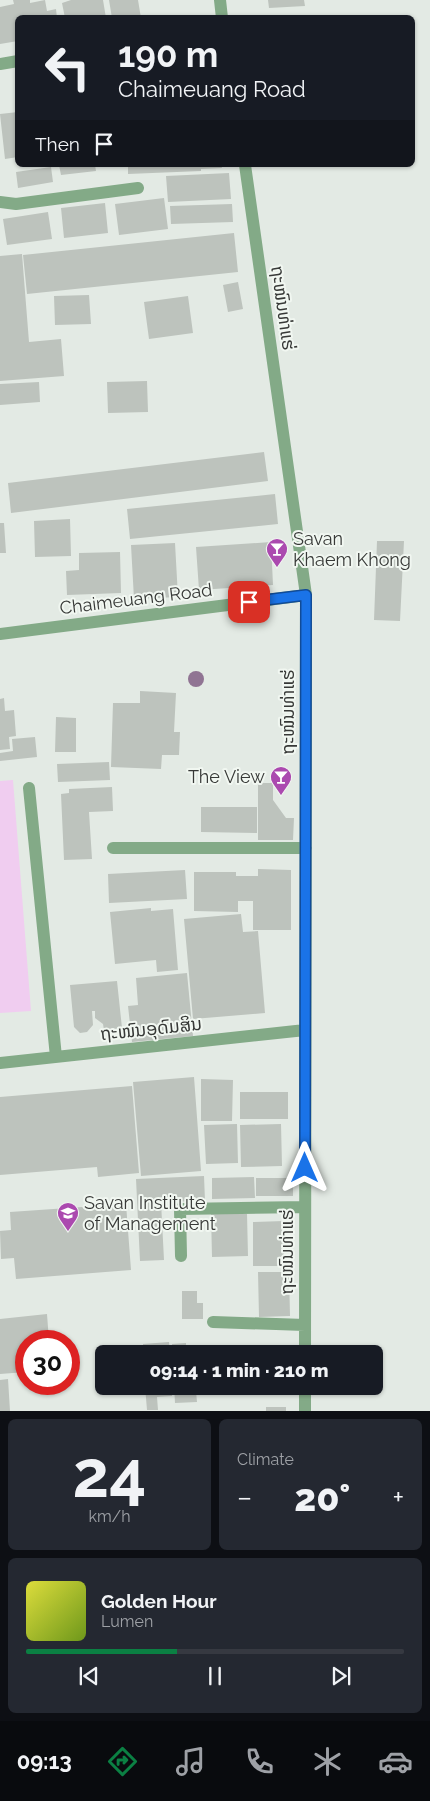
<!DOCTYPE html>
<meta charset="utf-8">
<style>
:root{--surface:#171b24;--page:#242831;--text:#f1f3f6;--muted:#9ea1a6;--line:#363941;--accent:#0b8043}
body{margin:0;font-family:Raleway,"Noto Sans Lao",sans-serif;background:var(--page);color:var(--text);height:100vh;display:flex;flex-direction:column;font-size:19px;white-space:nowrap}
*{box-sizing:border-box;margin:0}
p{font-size:16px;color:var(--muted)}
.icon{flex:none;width:28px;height:28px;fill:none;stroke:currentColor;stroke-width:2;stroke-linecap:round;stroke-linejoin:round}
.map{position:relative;height:1411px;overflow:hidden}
.drawer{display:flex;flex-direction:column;gap:8px;padding:8px;background:#0d0f14;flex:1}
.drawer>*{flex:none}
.banner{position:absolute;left:15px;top:15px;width:400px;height:152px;border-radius:8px;box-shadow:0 1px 4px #0004;background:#171b24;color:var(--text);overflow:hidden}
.speed{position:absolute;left:15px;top:1330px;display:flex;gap:10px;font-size:25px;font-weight:700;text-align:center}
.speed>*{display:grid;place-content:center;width:65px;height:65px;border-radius:50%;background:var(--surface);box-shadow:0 1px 4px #0004;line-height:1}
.speed .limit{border:8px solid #d22;background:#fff;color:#111}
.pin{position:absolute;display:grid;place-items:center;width:42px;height:42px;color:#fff;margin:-21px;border-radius:10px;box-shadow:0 2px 8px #0006}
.me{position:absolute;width:55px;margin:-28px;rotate:0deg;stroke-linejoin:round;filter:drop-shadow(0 0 4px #0008)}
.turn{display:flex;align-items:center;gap:18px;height:105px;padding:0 20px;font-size:22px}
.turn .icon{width:65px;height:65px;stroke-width:2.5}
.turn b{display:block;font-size:35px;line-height:42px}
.then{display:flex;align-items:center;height:48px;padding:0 20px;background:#0003;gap:10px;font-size:19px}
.big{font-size:38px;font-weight:800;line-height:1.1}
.drawer .card{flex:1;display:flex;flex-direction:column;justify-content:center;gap:8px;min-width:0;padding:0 18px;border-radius:8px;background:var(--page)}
.drawer .dial{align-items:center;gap:0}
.dial b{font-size:65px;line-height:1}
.song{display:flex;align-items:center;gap:15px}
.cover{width:60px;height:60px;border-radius:8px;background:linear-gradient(135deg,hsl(60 70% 55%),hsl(80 70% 35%))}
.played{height:5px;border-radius:2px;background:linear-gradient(90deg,var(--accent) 40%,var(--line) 40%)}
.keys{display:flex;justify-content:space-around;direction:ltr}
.heat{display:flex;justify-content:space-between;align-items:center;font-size:28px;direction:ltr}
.drawer .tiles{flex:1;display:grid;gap:8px;grid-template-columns:1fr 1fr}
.card:last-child{grid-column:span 2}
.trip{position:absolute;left:95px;top:1345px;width:288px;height:50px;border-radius:8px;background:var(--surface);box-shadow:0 1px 4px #0004;font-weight:800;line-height:50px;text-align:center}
.tabs{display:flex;height:80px;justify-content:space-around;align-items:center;background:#090b0e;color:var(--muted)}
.tabs .icon{width:35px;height:35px}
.tabs .active{color:var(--accent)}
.tabs b{font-size:22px;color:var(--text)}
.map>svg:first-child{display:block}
.green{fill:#f0cdf0}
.building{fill:#bdc3bd}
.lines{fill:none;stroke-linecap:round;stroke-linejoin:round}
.minor{stroke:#83aa87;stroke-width:12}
.tree{fill:#907493}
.route-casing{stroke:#114b97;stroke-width:12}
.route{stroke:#1a73e8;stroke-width:9}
.labels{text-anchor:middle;stroke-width:4;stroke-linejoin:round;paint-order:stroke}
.street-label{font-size:18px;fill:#373937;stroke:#f1f7f1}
.poi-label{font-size:18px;fill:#373937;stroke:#f1f7f1;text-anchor:start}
</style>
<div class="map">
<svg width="430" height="1411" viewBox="0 0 430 1411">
<rect width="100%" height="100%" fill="#e3eae4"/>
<path class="green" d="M 13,780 L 31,1011 L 0,1013 L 0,781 Z"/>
<path class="building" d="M 13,0 L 30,0 L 30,3 L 45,0 L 47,11 L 56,9 L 57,18 L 18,18 L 18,41 L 0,44 L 0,7 L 14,4 Z
M 71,0 L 103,0 L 106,18 L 65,18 L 62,3 Z
M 109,0 L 138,0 L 141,18 L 112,18 Z
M 268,0 L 304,0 L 305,6 L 269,8 Z
M 18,112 L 18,157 L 5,159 L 0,114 Z
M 59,165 L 95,165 L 96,171 L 61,175 Z
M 128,165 L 221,165 L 222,168 L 201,169 L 201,171 L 128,174 Z
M 51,167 L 53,182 L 18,188 L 16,172 Z
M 229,173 L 231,199 L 168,202 L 166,176 Z
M 164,198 L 168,229 L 119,235 L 115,204 Z
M 105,203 L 108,233 L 64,238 L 61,208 Z
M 232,204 L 233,222 L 171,224 L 170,206 Z
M 48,212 L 52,239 L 7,245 L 3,219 Z
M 234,233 L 238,272 L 27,294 L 23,255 Z
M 22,254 L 29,342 L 61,339 L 64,376 L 0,381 L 0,256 Z
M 238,282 L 243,309 L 228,312 L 223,285 Z
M 89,295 L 91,324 L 55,325 L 54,296 Z
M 188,296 L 193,333 L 149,339 L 144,302 Z
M 147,381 L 148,412 L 108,413 L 107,382 Z
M 39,382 L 40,402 L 0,405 L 0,384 Z
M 264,452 L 268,481 L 11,513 L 8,483 Z
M 275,494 L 278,524 L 130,539 L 127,509 Z
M 70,519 L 71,556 L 35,557 L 34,521 Z
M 0,523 L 4,523 L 6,553 L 0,553 Z
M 377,541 L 404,541 L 400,621 L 374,620 Z
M 271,542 L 273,585 L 199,590 L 196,547 Z
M 175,543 L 178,597 L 134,599 L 131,545 Z
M 120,552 L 121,593 L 67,595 L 66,571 L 79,570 L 79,553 Z
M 140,691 L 176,693 L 174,732 L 180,732 L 179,755 L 162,755 L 161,769 L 111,767 L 113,703 L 140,703 Z
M 4,698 L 5,711 L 14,710 L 16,736 L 9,737 L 10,749 L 0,750 L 0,699 Z
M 56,717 L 76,718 L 76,752 L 55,752 Z
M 35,737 L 37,757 L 0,761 L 0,753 L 13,751 L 12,739 Z
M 109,762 L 110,780 L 58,782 L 57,764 Z
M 258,783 L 273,783 L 273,800 L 286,818 L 294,818 L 293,840 L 258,840 Z
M 112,787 L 113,811 L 89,812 L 92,859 L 64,860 L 61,794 L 69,793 L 69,789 Z
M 201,807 L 257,807 L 257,833 L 201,832 Z
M 258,869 L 291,870 L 291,930 L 253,930 L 253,901 L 238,901 L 238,912 L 194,911 L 194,872 L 236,872 L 236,876 L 258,876 Z
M 185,870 L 187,899 L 109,903 L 108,874 Z
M 151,908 L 151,911 L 173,909 L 178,970 L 157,972 L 156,960 L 115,964 L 110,912 Z
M 241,914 L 243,932 L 258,931 L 265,1013 L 193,1019 L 184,919 Z
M 187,973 L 193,1036 L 132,1042 L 128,1006 L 138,1005 L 136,978 Z
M 117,981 L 122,1028 L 104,1030 L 103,1024 L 95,1018 L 95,1011 L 92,1011 L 93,1025 L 87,1032 L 80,1033 L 74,1027 L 70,985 Z
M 194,1077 L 201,1171 L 141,1176 L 133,1082 Z
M 201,1079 L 233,1080 L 232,1121 L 201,1121 Z
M 132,1086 L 139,1173 L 98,1177 L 97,1167 L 0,1175 L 0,1097 Z
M 240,1092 L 288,1092 L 288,1119 L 240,1119 Z
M 237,1124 L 238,1163 L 206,1164 L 204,1125 Z
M 281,1124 L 282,1166 L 241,1167 L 240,1125 Z
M 204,1176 L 205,1201 L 161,1202 L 164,1260 L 140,1261 L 136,1179 Z
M 254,1177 L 255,1198 L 212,1199 L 212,1178 Z
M 256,1178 L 293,1178 L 293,1196 L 256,1196 Z
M 126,1204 L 131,1270 L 16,1279 L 14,1258 L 1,1259 L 0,1231 L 11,1230 L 10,1212 Z
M 211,1214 L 247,1214 L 248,1256 L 212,1257 Z
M 284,1221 L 284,1266 L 253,1266 L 253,1222 Z
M 258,1272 L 289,1272 L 290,1316 L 259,1317 Z
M 182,1291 L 197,1291 L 197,1303 L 203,1303 L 203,1319 L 182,1319 Z
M 47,1314 L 49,1341 L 26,1341 L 26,1372 L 0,1374 L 0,1319 Z
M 169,1342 L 170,1354 L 144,1354 L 143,1344 Z
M 186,1343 L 186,1354 L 173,1354 L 172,1344 Z
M 8,1379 L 10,1411 L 0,1411 L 0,1380 Z
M 145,1386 L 172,1386 L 172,1396 L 157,1397 L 158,1410 L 147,1410 Z
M 174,1386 L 206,1386 L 206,1391 L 196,1391 L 197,1402 L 175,1403 Z
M 266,1407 L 286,1407 L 286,1411 L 266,1411 Z"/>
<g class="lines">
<path class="minor" d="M 220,0 L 222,18
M 0,64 L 18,61
M 245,165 L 306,595 L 305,1354
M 0,202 L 16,204 L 138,188
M 0,634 L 306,595
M 29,788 L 56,1057
M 113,848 L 306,848
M 0,1063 L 305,1030
M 181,1256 L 180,1209 L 305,1207
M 213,1322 L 305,1325
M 305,1411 L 305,1386"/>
</g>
<circle class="tree" cx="196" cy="679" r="8"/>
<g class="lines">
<g class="route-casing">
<path id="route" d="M 249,602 L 306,595 L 305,1168"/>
</g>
<use href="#route" class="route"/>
</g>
<defs>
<g id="bar-pin" transform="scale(1.125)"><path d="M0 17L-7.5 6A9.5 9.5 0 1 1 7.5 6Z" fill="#ab49af" stroke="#f1f7f1"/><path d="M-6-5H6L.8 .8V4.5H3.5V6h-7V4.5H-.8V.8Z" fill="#fff"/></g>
<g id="university-pin" transform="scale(1.125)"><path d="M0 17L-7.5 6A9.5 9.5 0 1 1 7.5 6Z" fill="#ab49af" stroke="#f1f7f1"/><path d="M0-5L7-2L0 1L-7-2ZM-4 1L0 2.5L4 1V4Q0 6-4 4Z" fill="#fff"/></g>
</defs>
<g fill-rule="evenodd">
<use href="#bar-pin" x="277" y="549"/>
<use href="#bar-pin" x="281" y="777"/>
<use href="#university-pin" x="68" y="1213"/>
</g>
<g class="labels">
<g class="street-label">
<text transform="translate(283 308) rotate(82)" y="6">ຖະໜົນທ່າແຮ່</text>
<text transform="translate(136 599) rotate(-7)" y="6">Chaimeuang Road</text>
<text transform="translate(288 712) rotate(-90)" y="6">ຖະໜົນທ່າແຮ່</text>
<text transform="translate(151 1029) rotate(-6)" y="6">ຖະໜົນອຸດົມສິນ</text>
<text transform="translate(287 1252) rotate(-90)" y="6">ຖະໜົນທ່າແຮ່</text>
</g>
<g class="poi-label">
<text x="293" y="545">Savan<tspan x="293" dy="21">Khaem Khong</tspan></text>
<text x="265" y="783" text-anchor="end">The View</text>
<text x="84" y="1209">Savan Institute<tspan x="84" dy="21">of Management</tspan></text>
</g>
</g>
</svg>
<div class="speed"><div class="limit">30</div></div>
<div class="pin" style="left:249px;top:602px;background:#d93025"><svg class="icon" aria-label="arrive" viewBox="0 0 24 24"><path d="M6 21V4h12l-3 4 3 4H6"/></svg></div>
<svg class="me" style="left:305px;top:1168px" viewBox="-20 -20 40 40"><path d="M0-17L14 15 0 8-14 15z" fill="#1a73e8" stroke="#fff" stroke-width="4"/></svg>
<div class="trip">09:14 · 1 min · 210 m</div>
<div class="banner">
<div class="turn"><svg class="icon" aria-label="left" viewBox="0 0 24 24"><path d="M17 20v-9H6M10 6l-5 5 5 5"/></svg><div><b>190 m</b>Chaimeuang Road</div></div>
<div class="then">Then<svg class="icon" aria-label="arrive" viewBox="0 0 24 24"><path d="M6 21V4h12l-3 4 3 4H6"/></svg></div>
</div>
</div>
<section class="drawer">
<div class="tiles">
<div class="card dial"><b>24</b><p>km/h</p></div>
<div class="card"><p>Climate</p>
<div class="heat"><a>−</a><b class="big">20°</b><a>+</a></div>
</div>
<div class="card">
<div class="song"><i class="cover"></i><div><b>Golden Hour</b><p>Lumen</p></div></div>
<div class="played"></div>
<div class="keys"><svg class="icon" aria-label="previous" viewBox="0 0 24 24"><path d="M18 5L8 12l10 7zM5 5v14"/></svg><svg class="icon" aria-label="pause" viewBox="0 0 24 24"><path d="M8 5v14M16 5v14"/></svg><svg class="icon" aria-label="next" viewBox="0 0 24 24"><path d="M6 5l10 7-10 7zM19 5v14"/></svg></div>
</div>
</div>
</section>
<nav class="tabs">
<b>09:13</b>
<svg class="icon active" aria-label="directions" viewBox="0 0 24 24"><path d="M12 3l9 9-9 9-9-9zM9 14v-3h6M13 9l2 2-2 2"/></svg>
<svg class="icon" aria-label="music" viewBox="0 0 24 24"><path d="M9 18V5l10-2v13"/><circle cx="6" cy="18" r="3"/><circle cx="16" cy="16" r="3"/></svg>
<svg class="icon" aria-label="phone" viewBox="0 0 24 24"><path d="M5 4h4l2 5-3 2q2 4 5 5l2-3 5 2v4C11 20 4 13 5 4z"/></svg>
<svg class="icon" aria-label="climate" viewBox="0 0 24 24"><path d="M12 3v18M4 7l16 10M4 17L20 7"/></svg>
<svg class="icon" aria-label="car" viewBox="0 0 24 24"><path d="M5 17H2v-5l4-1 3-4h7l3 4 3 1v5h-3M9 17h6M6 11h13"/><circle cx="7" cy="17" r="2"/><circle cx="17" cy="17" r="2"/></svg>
</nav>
